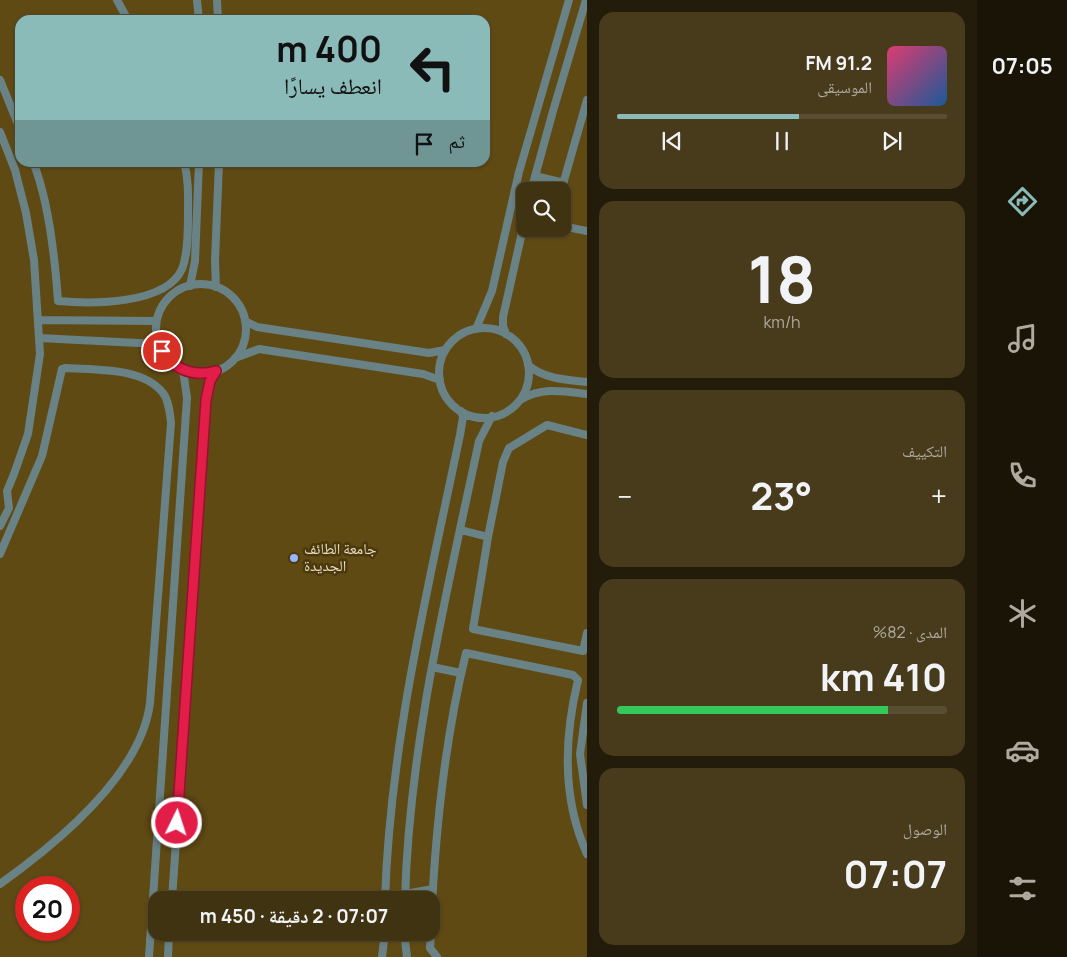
<!DOCTYPE html>
<html lang="ar">
<meta charset="utf-8">
<style>
:root{--surface:#403312;--page:#473b1b;--text:#f1f3f6;--muted:#aeaa9f;--line:#594e32;--accent:#8bbbb9}
body{margin:0;font-family:Manrope,"Noto Naskh Arabic",sans-serif;background:var(--page);color:var(--text);direction:rtl;height:100vh;display:flex;flex-direction:column;font-size:19px;white-space:nowrap}
*{box-sizing:border-box;margin:0}
p{font-size:16px;color:var(--muted)}
.icon{flex:none;width:28px;height:28px;fill:none;stroke:currentColor;stroke-width:2;stroke-linecap:round;stroke-linejoin:round}
.map{position:relative;flex:1;overflow:hidden;direction:ltr}
.panel{display:flex;flex-direction:column;gap:12px;padding:12px;background:#231c0a;width:390px}
.panel>*{flex:none}
.hud{position:absolute;left:15px;top:15px;width:475px;height:152px;border-radius:15px;box-shadow:0 1px 4px #0004,0 0 0 1px var(--line);direction:rtl;background:#8bbbb9;color:#111;overflow:hidden}
.buttons{position:absolute;left:516px;top:182px;display:grid;gap:10px}
.buttons a{display:grid;place-items:center;width:55px;height:55px;border-radius:10px;background:var(--surface);box-shadow:0 1px 4px #0004,0 0 0 1px var(--line);font-size:25px}
.speed{position:absolute;left:15px;top:876px;display:flex;gap:10px;font-size:25px;font-weight:700;text-align:center}
.speed>*{display:grid;place-content:center;width:65px;height:65px;border-radius:50%;background:var(--surface);box-shadow:0 1px 4px #0004,0 0 0 1px var(--line);line-height:1}
.speed .limit{border:8px solid #d22;background:#fff;color:#111}
.pin{position:absolute;display:grid;place-items:center;width:42px;height:42px;color:#fff;margin:-21px;border:2px solid #fff;border-radius:50%;box-shadow:0 1px 5px #0007}
.me{position:absolute;width:55px;margin:-28px;rotate:4deg;stroke-linejoin:round;filter:drop-shadow(0 0 4px #0008)}
.turn{display:flex;align-items:center;gap:18px;height:105px;padding:0 25px;font-size:22px}
.turn .icon{width:65px;height:65px;stroke-width:2.5}
.turn b{display:block;font-size:35px;line-height:42px}
.then{display:flex;align-items:center;height:48px;padding:0 25px;background:#0003;gap:10px;font-size:19px}
.big{font-size:38px;font-weight:700;line-height:1.1}
.panel .widget{flex:1;display:flex;flex-direction:column;justify-content:center;gap:8px;min-width:0;padding:0 18px;border-radius:15px;background:var(--page)}
.panel .dial{align-items:center;gap:0}
.dial b{font-size:65px;line-height:1}
.song{display:flex;align-items:center;gap:15px}
.cover{width:60px;height:60px;border-radius:8px;background:linear-gradient(135deg,hsl(340 70% 55%),hsl(210 70% 35%))}
.played{height:5px;border-radius:2px;background:linear-gradient(90deg,var(--accent) 55%,var(--line) 55%)}
.keys{display:flex;justify-content:space-around;direction:ltr}
.heat{display:flex;justify-content:space-between;align-items:center;font-size:28px;direction:ltr}
.charge{height:8px;border-radius:4px;background:linear-gradient(90deg,#34c759 82%,var(--line) 0)}
.trip{position:absolute;left:148px;top:891px;width:292px;height:50px;border-radius:15px;background:var(--surface);box-shadow:0 1px 4px #0004,0 0 0 1px var(--line);font-weight:700;line-height:50px;text-align:center;direction:rtl}
main{display:flex;flex:1;min-height:0}
.dock{display:flex;flex-direction:column;width:90px;justify-content:space-around;align-items:center;background:#1a1407;color:var(--muted)}
.dock .icon{width:35px;height:35px}
.dock .current{color:var(--accent)}
.dock b{font-size:22px;color:var(--text)}
.map>svg:first-child{display:block}
.built{fill:#604a14;fill-rule:evenodd}
.lines{fill:none;stroke-linecap:round;stroke-linejoin:round}
.minor{stroke:#698286;stroke-width:8}
.route-casing{stroke:#92132f;stroke-width:12}
.route{stroke:#e11d48;stroke-width:9}
.poi-dot{fill:#97b6fd;stroke:#4b390b;stroke-width:2}
.labels{text-anchor:middle;stroke-width:5;stroke-linejoin:round;paint-order:stroke}
.poi-label{font-size:15px;fill:#e8ddc6;stroke:#4b390b;text-anchor:start}
</style>
<main>
<nav class="dock">
<b>07:05</b>
<svg class="icon current" aria-label="directions" viewBox="0 0 24 24"><path d="M12 3l9 9-9 9-9-9zM9 14v-3h6M13 9l2 2-2 2"/></svg>
<svg class="icon" aria-label="music" viewBox="0 0 24 24"><path d="M9 18V5l10-2v13"/><circle cx="6" cy="18" r="3"/><circle cx="16" cy="16" r="3"/></svg>
<svg class="icon" aria-label="phone" viewBox="0 0 24 24"><path d="M5 4h4l2 5-3 2q2 4 5 5l2-3 5 2v4C11 20 4 13 5 4z"/></svg>
<svg class="icon" aria-label="climate" viewBox="0 0 24 24"><path d="M12 3v18M4 7l16 10M4 17L20 7"/></svg>
<svg class="icon" aria-label="car" viewBox="0 0 24 24"><path d="M5 17H2v-5l4-1 3-4h7l3 4 3 1v5h-3M9 17h6M6 11h13"/><circle cx="7" cy="17" r="2"/><circle cx="17" cy="17" r="2"/></svg>
<svg class="icon" aria-label="filters" viewBox="0 0 24 24"><path d="M4 7h16M4 17h16"/><circle cx="9" cy="7" r="2"/><circle cx="15" cy="17" r="2"/></svg>
</nav>
<section class="panel">
<div class="widget">
<div class="song"><i class="cover"></i><div><b>91.2 FM</b><p>الموسيقى</p></div></div>
<div class="played"></div>
<div class="keys"><svg class="icon" aria-label="previous" viewBox="0 0 24 24"><path d="M18 5L8 12l10 7zM5 5v14"/></svg><svg class="icon" aria-label="pause" viewBox="0 0 24 24"><path d="M8 5v14M16 5v14"/></svg><svg class="icon" aria-label="next" viewBox="0 0 24 24"><path d="M6 5l10 7-10 7zM19 5v14"/></svg></div>
</div>
<div class="widget dial"><b>18</b><p>km/h</p></div>
<div class="widget"><p>التكييف</p>
<div class="heat"><a>−</a><b class="big">23°</b><a>+</a></div>
</div>
<div class="widget"><p>المدى · 82%</p><b class="big">410 km</b><div class="charge"></div></div>
<div class="widget"><p>الوصول</p><b class="big">07:07</b></div>
</section>
<div class="map">
<svg width="587" height="957" viewBox="0 0 587 957">
<rect width="100%" height="100%" fill="#564418"/>
<path class="built" d="M 0,0 L 587,0 L 587,957 L 0,957 ZM 20,20 L 485,20 L 485,162 L 20,162 ZM 525,191 L 562,191 L 562,229 L 525,229 ZM 26,888 L 69,888 L 69,930 L 26,930 ZM 156,900 L 431,900 L 431,932 L 156,932 Z"/>
<g class="lines">
<path class="minor" d="M 117,0 L 128,20
M 197,0 L 199,20
M 217,0 L 218,20
M 0,80 L 20,129
M 0,132 L 15,170 L 26,213 L 34,260 L 40,354 L 28,434 L 14,474 L 7,491 L 9,508 L 0,526
M 33,162 C 49,201 55,259 58,301 C 91,304 166,305 182,269 C 188,254 188,231 188,216 C 188,198 189,180 184,162
M 535,176 L 564,183
M 531,191 L 553,111 L 586,0
M 561,191 L 587,100
M 562,226 L 587,231
M156 329a45 45 0 1 1 90 0a45 45 0 1 1-90 0Z
M 190,286 L 195,261 L 199,162
M 216,287 L 215,261 L 219,162
M 38,320 L 156,321
M 245,321 L 257,327 L 429,353 L 445,350
M439 373a45 45 0 1 1 90 0a45 45 0 1 1-90 0Z
M 476,329 L 492,291 L 519,172 L 569,0
M 506,334 L 503,326 L 503,317 L 525,219
M 39,338 L 158,344
M 235,358 L 259,349 L 423,374 L 440,380
M 528,365 C 544,379 567,380 587,382
M 520,400 C 542,387 562,391 587,394
M 587,435 L 547,425 L 509,448 L 503,462 L 488,537 L 473,629 L 583,651 L 587,633
M 461,530 L 488,537
M 0,554 L 42,456 L 62,369 L 66,368 C 95,370 143,367 163,393 C 169,401 170,414 171,423 L 150,703 C 141,775 56,844 0,884
M 432,667 L 461,673
M 587,703 L 580,754 L 587,805
M 405,894 L 433,889
M 172,900 L 206,400 L 210,381 L 216,371
M 385,900 C 390,742 428,589 460,435 L 463,417 L 461,411
M 405,900 C 409,745 447,592 479,441 L 492,416
M 431,925 C 435,834 444,742 466,653 L 573,675 L 578,680 C 564,738 562,799 587,854
M 404,932 L 407,957
M 431,932 L 430,948 L 437,957
M 149,957 L 187,398 L 183,370
M 168,957 L 169,932
M 382,957 L 385,932"/>
</g>
<g class="lines">
<g class="route-casing">
<path id="route" d="M 162,351 C 175,370 193,377 216,371 L 210,381 L 206,400 L 177,823"/>
</g>
<use href="#route" class="route"/>
</g>
<circle class="poi-dot" cx="294" cy="558" r="5"/>
<g class="labels">
<g class="poi-label">
<text x="304" y="554">جامعة الطائف<tspan x="304" dy="17">الجديدة</tspan></text>
</g>
</g>
</svg>
<div class="buttons">
<a><svg class="icon" aria-label="search" viewBox="0 0 24 24"><circle cx="10" cy="10" r="6"/><path d="M15 15l6 6"/></svg></a>
</div>
<div class="speed"><div class="limit">20</div></div>
<div class="pin" style="left:162px;top:351px;background:#d93025"><svg class="icon" aria-label="arrive" viewBox="0 0 24 24"><path d="M6 21V4h12l-3 4 3 4H6"/></svg></div>
<svg class="me" style="left:177px;top:823px" viewBox="-20 -20 40 40"><circle r="17" fill="#e11d48" stroke="#fff" stroke-width="3"/><path d="M0-11L8 9 0 5-8 9z" fill="#fff"/></svg>
<div class="trip">07:07 · 2 دقيقة · 450 m</div>
<div class="hud">
<div class="turn"><svg class="icon" aria-label="left" viewBox="0 0 24 24"><path d="M17 20v-9H6M10 6l-5 5 5 5"/></svg><div><b>400 m</b>انعطف يسارًا</div></div>
<div class="then">ثم<svg class="icon" aria-label="arrive" viewBox="0 0 24 24"><path d="M6 21V4h12l-3 4 3 4H6"/></svg></div>
</div>
</div>
</main>
